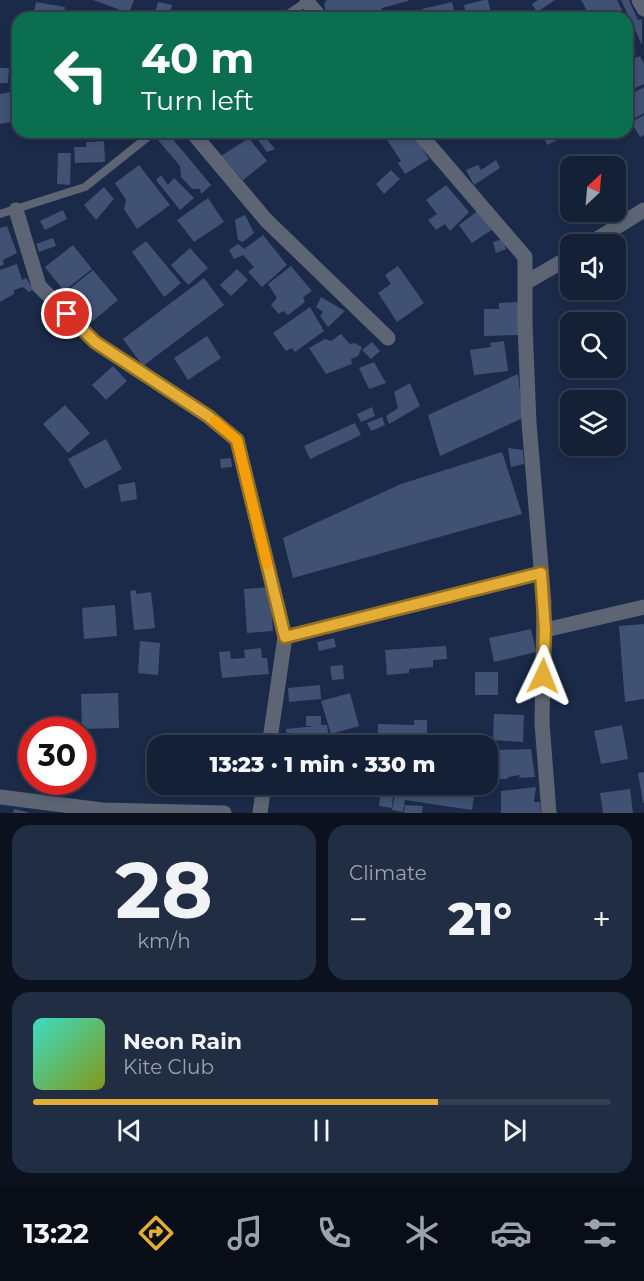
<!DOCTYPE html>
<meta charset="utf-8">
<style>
:root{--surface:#142036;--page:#212d42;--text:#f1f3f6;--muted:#9da3ad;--line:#333e51;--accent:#e4ad35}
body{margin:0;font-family:Montserrat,sans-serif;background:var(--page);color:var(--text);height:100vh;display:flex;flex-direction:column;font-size:22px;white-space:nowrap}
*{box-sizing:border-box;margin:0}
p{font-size:20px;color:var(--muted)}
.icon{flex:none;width:33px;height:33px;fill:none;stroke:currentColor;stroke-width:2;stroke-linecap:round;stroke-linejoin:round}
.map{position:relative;height:813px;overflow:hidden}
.panel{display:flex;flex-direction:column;gap:12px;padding:12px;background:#0b121e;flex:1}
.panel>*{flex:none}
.hud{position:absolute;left:12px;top:12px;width:621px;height:126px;border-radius:18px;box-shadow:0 3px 9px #0003,0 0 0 2px var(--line);background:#0b6e4f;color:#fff;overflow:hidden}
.needle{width:39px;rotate:26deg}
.fabs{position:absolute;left:560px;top:156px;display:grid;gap:12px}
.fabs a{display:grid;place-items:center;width:66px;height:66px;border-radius:12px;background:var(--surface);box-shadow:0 3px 9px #0003,0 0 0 2px var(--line);font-size:30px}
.speed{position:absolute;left:18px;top:717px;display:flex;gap:12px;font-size:30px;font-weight:700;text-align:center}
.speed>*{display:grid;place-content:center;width:78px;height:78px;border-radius:50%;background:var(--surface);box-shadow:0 3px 9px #0003,0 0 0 2px var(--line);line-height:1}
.speed .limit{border:9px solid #d22;background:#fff;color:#111}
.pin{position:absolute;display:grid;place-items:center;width:51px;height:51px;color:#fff;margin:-26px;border:3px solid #fff;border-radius:50%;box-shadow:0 2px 6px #0007}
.me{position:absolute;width:66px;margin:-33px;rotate:2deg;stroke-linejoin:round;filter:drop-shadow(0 0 4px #0008)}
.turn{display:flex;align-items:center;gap:21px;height:126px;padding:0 30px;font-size:27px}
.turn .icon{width:78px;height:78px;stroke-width:2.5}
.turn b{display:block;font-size:42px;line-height:51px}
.big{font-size:45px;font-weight:800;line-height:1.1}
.panel .card{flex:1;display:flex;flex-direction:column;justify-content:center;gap:9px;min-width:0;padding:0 21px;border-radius:18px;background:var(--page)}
.panel .dial{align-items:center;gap:0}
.dial b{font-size:78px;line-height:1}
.song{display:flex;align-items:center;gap:18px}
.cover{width:72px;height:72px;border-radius:9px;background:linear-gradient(135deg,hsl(170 70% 55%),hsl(70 70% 35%))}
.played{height:6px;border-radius:3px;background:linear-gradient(90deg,var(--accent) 70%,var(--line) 70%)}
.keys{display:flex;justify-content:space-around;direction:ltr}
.heat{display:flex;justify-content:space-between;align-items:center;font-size:33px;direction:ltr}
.panel .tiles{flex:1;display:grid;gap:12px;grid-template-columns:1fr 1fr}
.card:last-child{grid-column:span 2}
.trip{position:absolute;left:147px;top:735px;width:351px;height:60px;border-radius:18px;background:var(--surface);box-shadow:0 3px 9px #0003,0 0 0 2px var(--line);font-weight:800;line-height:60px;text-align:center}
.menu{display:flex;height:96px;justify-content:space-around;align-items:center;background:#080d16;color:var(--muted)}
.menu .icon{width:42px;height:42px}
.menu .current{color:var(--accent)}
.menu b{font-size:27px;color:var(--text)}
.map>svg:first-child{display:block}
.building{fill:#405173}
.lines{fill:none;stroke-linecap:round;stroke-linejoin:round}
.service{stroke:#5d6575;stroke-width:8}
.minor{stroke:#5d6575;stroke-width:15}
.tertiary{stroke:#5d6575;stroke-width:15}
.route-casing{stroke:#947022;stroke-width:15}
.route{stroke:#e4ad35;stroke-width:10}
.slow{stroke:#f59e0b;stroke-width:10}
</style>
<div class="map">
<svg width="644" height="813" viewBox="0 0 644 813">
<rect width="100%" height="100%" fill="#1a2a48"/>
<path class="building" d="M 93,0 L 134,0 L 129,13 Z
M 327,0 L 408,0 L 408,1 L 382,8 L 379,13 L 385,18 L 328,18 L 324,4 Z
M 484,0 L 488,0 L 492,18 L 467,18 L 464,5 Z
M 538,0 L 555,0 L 537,12 L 532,4 Z
M 581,0 L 617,0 L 622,10 L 605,18 L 591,18 Z
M 621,0 L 629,0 L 638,20 L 642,19 L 642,45 Z
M 36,2 L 65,7 L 63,18 L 33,18 Z
M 158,2 L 172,5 L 169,16 L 155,13 Z
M 452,2 L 456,18 L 424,18 L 422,9 Z
M 13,29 L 18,29 L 18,52 L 14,52 Z
M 632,46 L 636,53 L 627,58 L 627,49 Z
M 10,54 L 18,56 L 18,86 L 17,86 Z
M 640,56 L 644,64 L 644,84 L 627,92 L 627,61 Z
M 0,68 L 9,68 L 8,83 L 0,83 Z
M 644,87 L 644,113 L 627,123 L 627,96 Z
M 12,92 L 17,121 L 0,124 L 0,94 Z
M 644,115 L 644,135 L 640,137 L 631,122 Z
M 167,132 L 211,185 L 201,194 L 200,189 L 192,189 L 181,177 L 180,166 L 157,139 Z
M 198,132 L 217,132 L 207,142 Z
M 252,132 L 261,132 L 275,149 L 267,152 Z
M 382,132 L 411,132 L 429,159 L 405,174 L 398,163 L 401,161 Z
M 541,132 L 569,132 L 570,134 L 547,145 Z
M 249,138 L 267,161 L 243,180 L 221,156 Z
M 104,141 L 105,162 L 75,163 L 74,147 L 86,147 L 86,142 Z
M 58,153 L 71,153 L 70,185 L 57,184 Z
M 496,160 L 500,168 L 474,185 L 466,170 L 478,165 L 481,170 Z
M 139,165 L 170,205 L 137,229 L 124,209 L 126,200 L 115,183 Z
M 391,170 L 400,179 L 384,194 L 376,184 Z
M 161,175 L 168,185 L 174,178 L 194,198 L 180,210 L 156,180 Z
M 446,185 L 469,212 L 450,231 L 445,224 L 436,230 L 428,220 L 437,214 L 426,200 Z
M 104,187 L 114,199 L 96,220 L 84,205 Z
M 208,198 L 224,222 L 194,242 L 177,220 Z
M 63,210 L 67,219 L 45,230 L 40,221 Z
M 479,210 L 493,229 L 472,243 L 459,225 Z
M 245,215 L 254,233 L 243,242 L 238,240 L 235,220 Z
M 7,226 L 17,253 L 3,260 L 4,265 L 0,266 L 0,228 Z
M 263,235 L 287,265 L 262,287 L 248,272 L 254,267 L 243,255 L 234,259 L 229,250 L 238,244 L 244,249 Z
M 53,238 L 56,246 L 39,252 L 36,244 Z
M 503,239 L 506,249 L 496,253 L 493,242 Z
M 146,241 L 181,283 L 164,297 L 132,252 Z
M 73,245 L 92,269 L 64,291 L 45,267 Z
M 190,248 L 208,268 L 188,285 L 171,265 Z
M 17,264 L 22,280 L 26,278 L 33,289 L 29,292 L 23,287 L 14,290 L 14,294 L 0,302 L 0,270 Z
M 291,266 L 312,291 L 303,297 L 305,302 L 288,315 L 283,311 L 279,314 L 271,305 L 277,298 L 268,284 Z
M 398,266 L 424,303 L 397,322 L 378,293 L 391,284 L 385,275 Z
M 237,269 L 248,280 L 231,296 L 220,285 Z
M 93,270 L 118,300 L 87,326 L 62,295 Z
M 204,278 L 224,305 L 143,366 L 123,339 Z
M 321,297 L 345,311 L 328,327 L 320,316 L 323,312 L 316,307 Z
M 518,302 L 519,335 L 484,336 L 484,309 L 499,309 L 499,303 Z
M 310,307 L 324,331 L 295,352 L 292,348 L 286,351 L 273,333 Z
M 341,334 L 350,344 L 355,343 L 362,347 L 358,356 L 351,359 L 352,364 L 326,374 L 309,348 L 325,339 L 331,341 Z
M 207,336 L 221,358 L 188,380 L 174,358 Z
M 504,341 L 508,371 L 474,375 L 470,350 L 491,347 L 490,343 Z
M 372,342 L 380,351 L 371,359 L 362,350 Z
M 374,362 L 386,383 L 369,389 L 359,368 Z
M 113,366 L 127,381 L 106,400 L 92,385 Z
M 518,374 L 523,418 L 440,456 L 428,415 Z
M 410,383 L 420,406 L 389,424 L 386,416 L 398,408 L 394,392 Z
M 65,405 L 90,433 L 68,453 L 43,424 Z
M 372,407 L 375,416 L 361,422 L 357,414 Z
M 382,417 L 385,425 L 371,431 L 367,423 Z
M 355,423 L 361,435 L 310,459 L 304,446 Z
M 106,439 L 122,469 L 85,489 L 68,459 Z
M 508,448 L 523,450 L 524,464 L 511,467 Z
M 502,452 L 522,514 L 293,578 L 283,538 L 401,484 Z
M 231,458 L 232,467 L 221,468 L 220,459 Z
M 135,482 L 137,499 L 121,502 L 118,485 Z
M 270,587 L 273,631 L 247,633 L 244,589 Z
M 136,590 L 136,594 L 151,592 L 155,628 L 134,630 L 130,591 Z
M 115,605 L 117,636 L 84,639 L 82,608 Z
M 644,624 L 644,699 L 625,702 L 619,626 Z
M 531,629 L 536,652 L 494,662 L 489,638 Z
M 334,638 L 336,647 L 319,651 L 317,642 Z
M 140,641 L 160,643 L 158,675 L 138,673 Z
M 446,646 L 447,659 L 433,660 L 433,667 L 409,669 L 409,673 L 387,675 L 385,650 Z
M 261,648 L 262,658 L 267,658 L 269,674 L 222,678 L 219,652 L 230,651 L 231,659 L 245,658 L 244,650 Z
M 343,665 L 344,679 L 332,680 L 330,666 Z
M 475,672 L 498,672 L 498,695 L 475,695 Z
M 320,685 L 321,699 L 289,702 L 288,688 Z
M 118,693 L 119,728 L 82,729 L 81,694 Z
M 350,693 L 359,726 L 331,734 L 321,701 Z
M 494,714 L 524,715 L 523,742 L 493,740 Z
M 306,716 L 321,716 L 321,725 L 327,725 L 330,746 L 288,746 L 286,729 L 316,726 L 306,726 Z
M 414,720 L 427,720 L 427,744 L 378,746 L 378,724 L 414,725 Z
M 622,725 L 628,759 L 601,764 L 594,731 Z
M 153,740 L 164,740 L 164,746 L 158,746 L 158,752 L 152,752 Z
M 531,749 L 535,777 L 519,778 L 520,775 L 508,777 L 507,779 L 496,779 L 497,750 Z
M 644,772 L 644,803 L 643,803 L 638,773 Z
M 155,778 L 158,778 L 158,784 L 163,784 L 163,791 L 155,791 Z
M 385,784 L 476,784 L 472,810 L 405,800 L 403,812 L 392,810 L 395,795 L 384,793 Z
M 536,787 L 534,802 L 540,802 L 541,813 L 501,813 L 501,791 Z
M 630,789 L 633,813 L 603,813 L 600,793 Z
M 380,794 L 393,796 L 392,808 L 379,806 Z
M 405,805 L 423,806 L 422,813 L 404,813 Z
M 14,809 L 28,812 L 28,813 L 13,813 Z"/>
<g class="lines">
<path class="service" d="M 282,18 L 309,0
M 0,214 L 85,187 L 154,132"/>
<path class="minor" d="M 307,2 L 321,18
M 192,132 L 266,220 L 388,338
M 418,132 L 525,257 L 525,324 L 529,423 L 544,603 L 542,723 L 549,813
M 16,210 L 39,286 L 95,342 L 208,416 L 237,440 L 285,637 L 269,746
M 589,244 L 644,210
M 525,283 L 570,257
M 545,630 L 644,607
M 285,637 L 541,573
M 0,797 L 102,810 L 224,813
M 260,813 L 264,784"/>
<path class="tertiary" d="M 639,0 L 644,9"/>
</g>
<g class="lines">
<g class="route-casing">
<path id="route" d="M 67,314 L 95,342 L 208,416 L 237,440 L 285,637 L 541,573 L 545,630 L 543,676"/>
</g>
<use href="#route" class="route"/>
<path class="slow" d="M 215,421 L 237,440 L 267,564"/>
</g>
</svg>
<div class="fabs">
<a><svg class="needle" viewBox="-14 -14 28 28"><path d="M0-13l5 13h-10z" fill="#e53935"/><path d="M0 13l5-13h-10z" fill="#9da3ad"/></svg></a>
<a><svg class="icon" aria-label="sound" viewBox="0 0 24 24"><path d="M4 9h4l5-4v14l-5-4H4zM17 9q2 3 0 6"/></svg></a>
<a><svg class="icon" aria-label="search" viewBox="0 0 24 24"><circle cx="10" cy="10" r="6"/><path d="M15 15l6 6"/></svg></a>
<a><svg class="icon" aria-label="layers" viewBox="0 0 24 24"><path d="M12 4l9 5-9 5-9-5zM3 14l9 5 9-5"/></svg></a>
</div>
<div class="speed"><div class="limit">30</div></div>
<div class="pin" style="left:67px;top:314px;background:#d93025"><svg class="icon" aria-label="arrive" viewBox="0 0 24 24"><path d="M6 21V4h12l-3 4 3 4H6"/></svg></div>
<svg class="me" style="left:543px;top:676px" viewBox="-20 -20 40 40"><path d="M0-17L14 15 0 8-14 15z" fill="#e4ad35" stroke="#fff" stroke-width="4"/></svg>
<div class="trip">13:23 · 1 min · 330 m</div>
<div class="hud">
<div class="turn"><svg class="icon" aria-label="left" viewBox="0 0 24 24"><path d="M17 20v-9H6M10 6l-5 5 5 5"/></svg><div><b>40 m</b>Turn left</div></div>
</div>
</div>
<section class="panel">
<div class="tiles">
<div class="card dial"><b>28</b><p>km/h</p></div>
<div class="card"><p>Climate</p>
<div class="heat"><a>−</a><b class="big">21°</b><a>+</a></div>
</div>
<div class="card">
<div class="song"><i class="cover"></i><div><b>Neon Rain</b><p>Kite Club</p></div></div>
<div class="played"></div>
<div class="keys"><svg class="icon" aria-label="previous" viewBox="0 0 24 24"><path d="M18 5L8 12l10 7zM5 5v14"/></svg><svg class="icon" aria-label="pause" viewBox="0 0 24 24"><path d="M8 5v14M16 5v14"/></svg><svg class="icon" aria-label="next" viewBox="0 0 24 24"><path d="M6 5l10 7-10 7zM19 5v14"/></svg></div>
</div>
</div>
</section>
<nav class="menu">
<b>13:22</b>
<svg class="icon current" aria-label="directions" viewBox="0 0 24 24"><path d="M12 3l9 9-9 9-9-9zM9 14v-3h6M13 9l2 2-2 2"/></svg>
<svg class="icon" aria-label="music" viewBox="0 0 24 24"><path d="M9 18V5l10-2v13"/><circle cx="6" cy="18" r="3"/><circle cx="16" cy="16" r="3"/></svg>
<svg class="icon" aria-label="phone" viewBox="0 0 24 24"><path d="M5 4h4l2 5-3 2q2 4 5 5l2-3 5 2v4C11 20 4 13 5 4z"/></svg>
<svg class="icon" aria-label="climate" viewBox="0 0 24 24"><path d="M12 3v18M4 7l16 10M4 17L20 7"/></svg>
<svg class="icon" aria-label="car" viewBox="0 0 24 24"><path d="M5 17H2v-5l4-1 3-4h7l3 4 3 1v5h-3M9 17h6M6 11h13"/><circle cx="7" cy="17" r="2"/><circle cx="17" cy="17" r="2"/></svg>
<svg class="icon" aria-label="filters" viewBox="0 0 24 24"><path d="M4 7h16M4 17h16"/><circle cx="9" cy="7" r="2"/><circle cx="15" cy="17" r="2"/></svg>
</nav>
